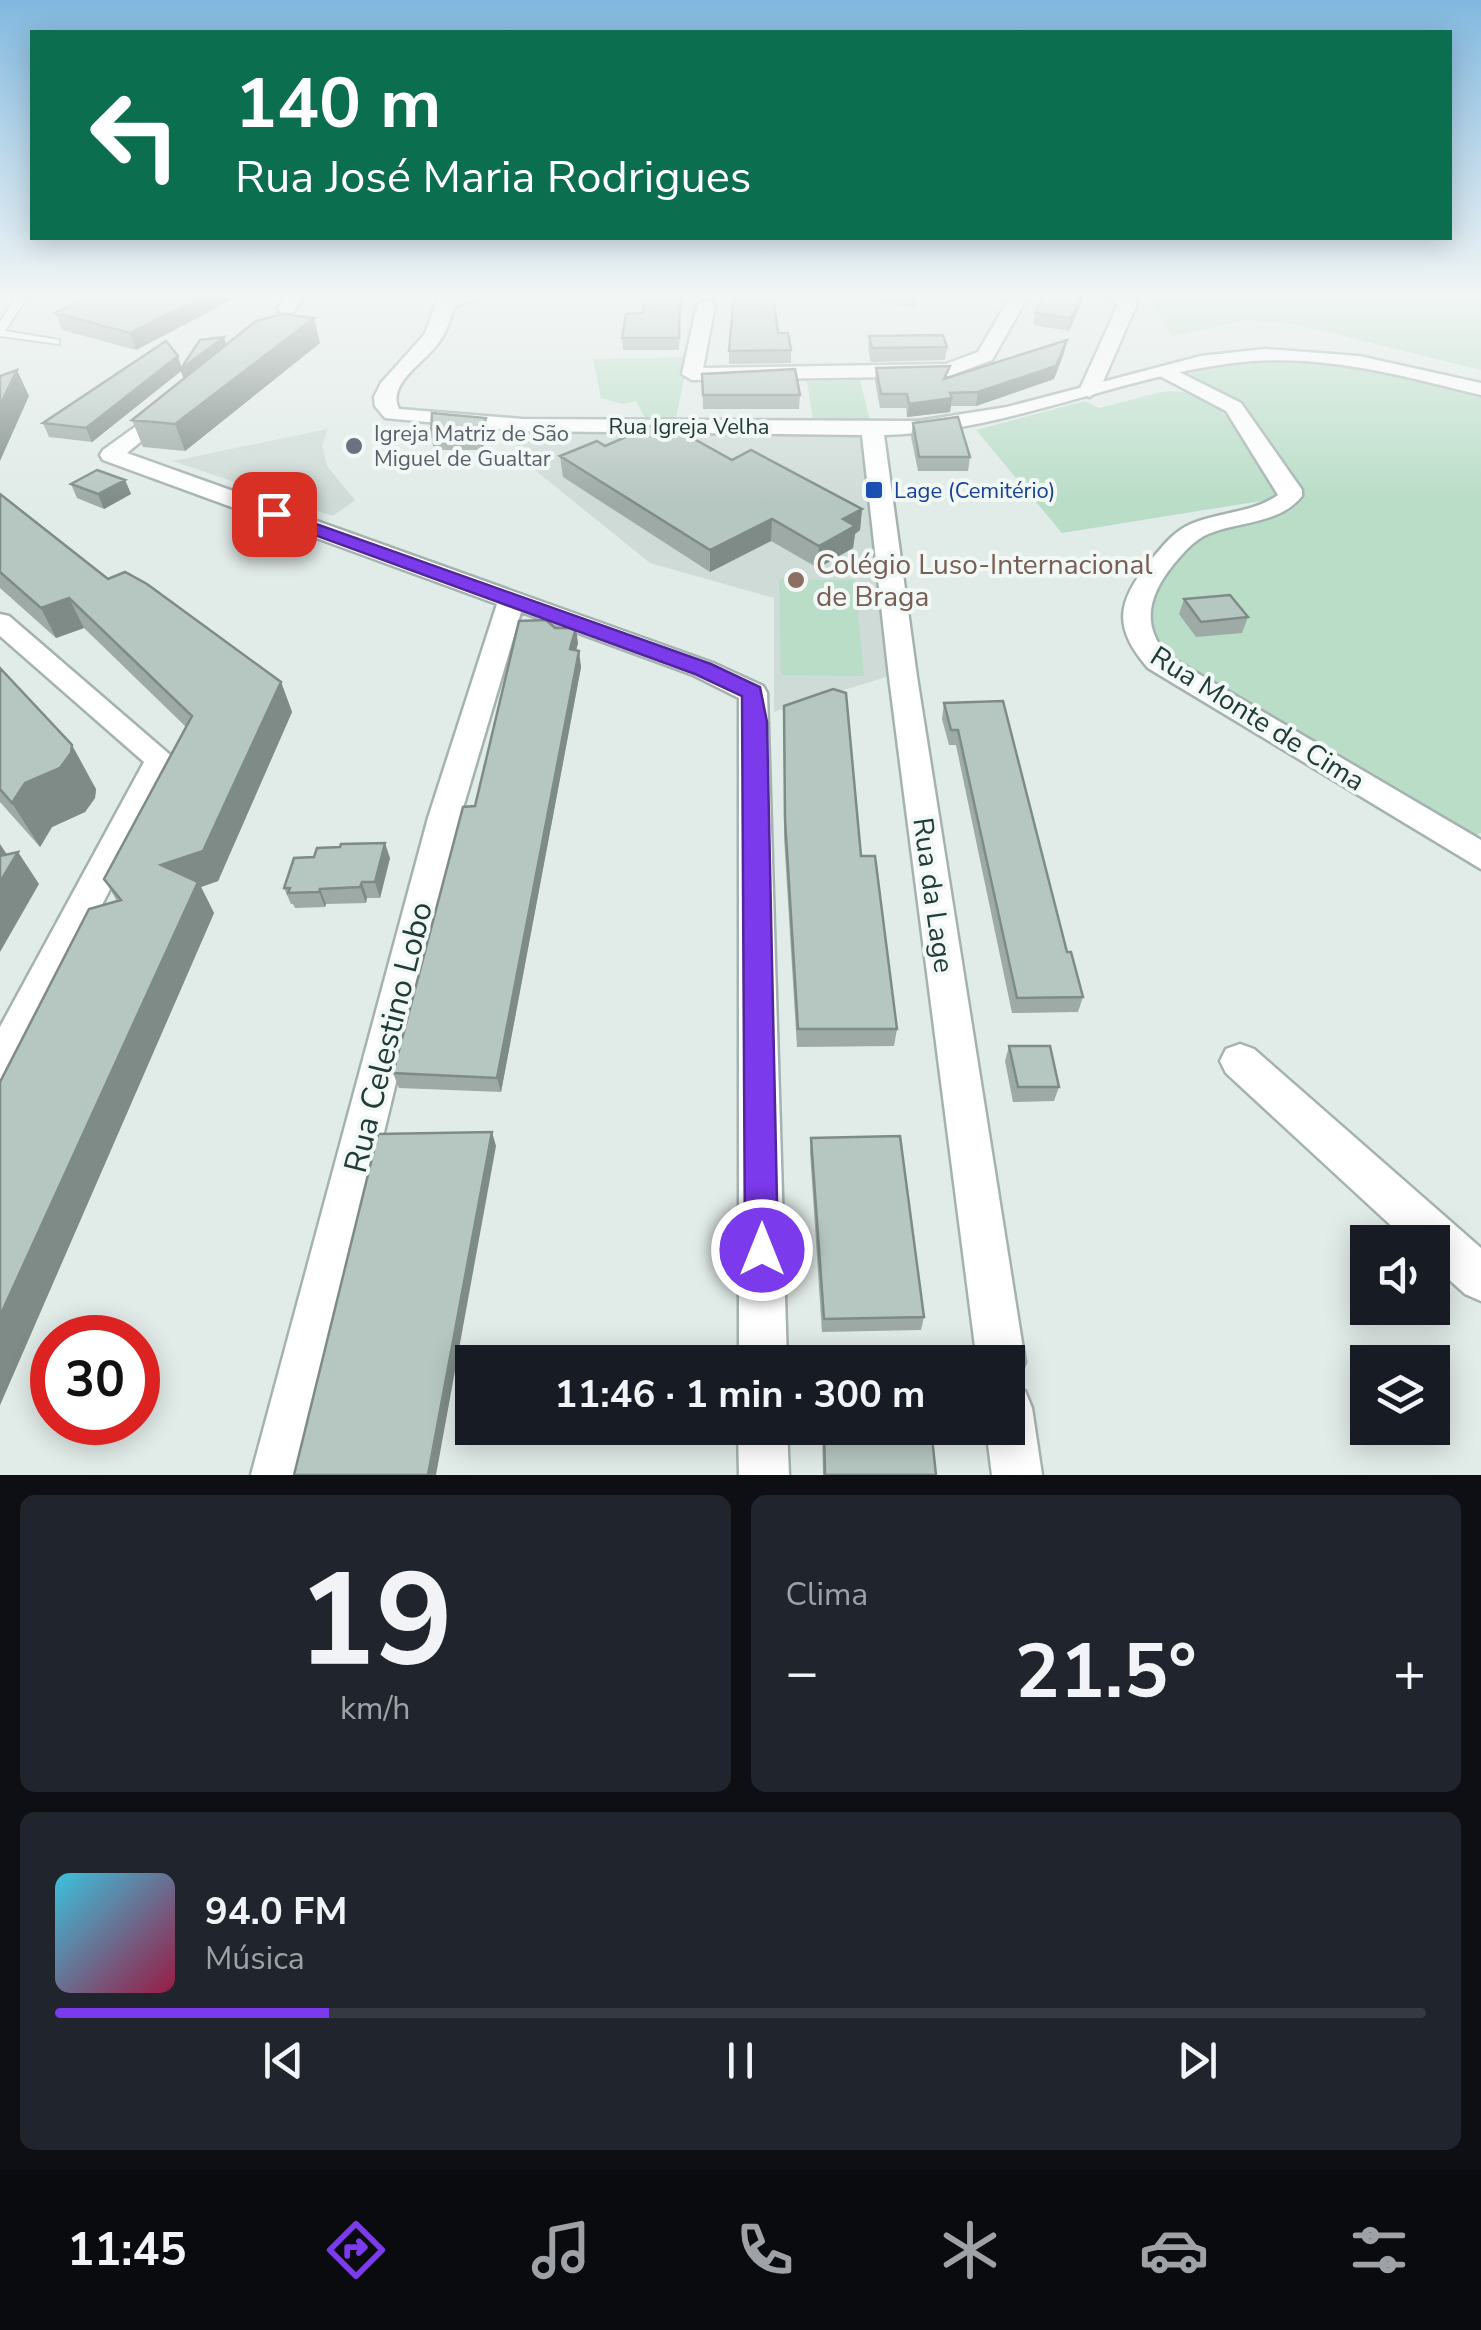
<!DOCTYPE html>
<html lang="pt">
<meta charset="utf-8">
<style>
:root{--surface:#171b24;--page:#20242c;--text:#f1f3f6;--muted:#9ea1a6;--line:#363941;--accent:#7c3aed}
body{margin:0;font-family:"Nunito Sans",sans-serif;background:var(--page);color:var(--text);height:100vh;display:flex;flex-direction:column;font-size:38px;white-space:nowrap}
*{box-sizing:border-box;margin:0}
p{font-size:32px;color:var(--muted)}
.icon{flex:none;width:55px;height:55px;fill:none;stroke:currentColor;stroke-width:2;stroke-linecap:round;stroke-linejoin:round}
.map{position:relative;height:1475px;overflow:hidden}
.drawer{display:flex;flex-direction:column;gap:20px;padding:20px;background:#0d0f14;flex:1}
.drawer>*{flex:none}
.banner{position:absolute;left:30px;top:30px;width:1422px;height:210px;border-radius:0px;box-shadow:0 5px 25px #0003;background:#0b6e4f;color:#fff;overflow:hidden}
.controls{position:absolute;left:1350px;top:1225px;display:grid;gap:20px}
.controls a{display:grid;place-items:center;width:100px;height:100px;border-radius:0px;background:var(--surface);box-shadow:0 5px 25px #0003;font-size:50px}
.speed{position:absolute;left:30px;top:1315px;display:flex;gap:20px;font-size:50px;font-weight:700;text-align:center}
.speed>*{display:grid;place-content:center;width:130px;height:130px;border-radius:50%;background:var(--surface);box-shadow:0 5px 25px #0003;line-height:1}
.speed .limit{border:15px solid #d22;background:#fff;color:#111}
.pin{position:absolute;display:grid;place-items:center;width:85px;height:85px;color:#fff;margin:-42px;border-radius:20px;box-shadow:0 5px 15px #0006}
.me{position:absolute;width:110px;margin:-55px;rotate:0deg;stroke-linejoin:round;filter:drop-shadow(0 0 8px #0008)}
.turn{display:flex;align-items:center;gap:35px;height:210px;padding:0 40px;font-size:45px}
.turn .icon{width:130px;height:130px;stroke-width:2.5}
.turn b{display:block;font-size:70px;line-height:85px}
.big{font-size:75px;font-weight:700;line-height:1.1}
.drawer .widget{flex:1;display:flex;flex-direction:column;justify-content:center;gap:15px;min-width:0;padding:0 35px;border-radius:15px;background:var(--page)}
.drawer .dial{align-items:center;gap:0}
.dial b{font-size:130px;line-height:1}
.song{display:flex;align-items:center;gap:30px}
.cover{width:120px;height:120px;border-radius:15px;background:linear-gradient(135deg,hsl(190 70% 55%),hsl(340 70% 35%))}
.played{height:10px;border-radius:5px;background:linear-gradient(90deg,var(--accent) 20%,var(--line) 20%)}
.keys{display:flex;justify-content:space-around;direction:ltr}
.heat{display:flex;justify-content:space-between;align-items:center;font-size:55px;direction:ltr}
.drawer .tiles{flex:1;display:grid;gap:20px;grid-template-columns:1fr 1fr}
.widget:last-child{grid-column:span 2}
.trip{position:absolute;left:455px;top:1345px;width:570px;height:100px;border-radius:0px;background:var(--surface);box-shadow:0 5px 25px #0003;font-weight:700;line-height:100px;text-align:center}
.menu{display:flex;height:160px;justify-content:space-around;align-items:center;background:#090b0e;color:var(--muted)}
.menu .icon{width:70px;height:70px}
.menu .selected{color:var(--accent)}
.menu b{font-size:45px;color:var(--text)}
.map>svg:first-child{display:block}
.built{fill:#cfdbd7}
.green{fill:#b9ddc7}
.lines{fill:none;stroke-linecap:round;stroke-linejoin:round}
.service-casing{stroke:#a4b3b0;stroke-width:4}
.minor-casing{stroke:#a4b3b0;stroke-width:5}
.tertiary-casing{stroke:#a4b3b0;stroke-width:5}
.service{fill:#fff;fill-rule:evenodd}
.minor{fill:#fff;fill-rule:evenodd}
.tertiary{fill:#fff;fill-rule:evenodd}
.wall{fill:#9daaa6}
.shaded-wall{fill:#7f8b87}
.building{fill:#b6c6c1;stroke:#7f8b87;stroke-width:2.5}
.route{fill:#7c3aed;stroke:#51269a;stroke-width:2.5}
.worship-dot{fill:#6b7280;stroke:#f1f8f5;stroke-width:4}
.transit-dot{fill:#1a4fb4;stroke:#f1f8f5;stroke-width:4}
.education-dot{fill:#8d6e63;stroke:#f1f8f5;stroke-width:4}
.labels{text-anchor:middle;stroke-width:8;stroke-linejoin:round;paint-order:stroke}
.far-street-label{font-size:22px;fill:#213c38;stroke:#f1f8f5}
.far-worship-label{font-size:22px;fill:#5b616d;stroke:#f1f8f5;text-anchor:start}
.far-transit-label{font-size:22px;fill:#164399;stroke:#f1f8f5;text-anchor:start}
.education-label{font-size:28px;fill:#785e54;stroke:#f1f8f5;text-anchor:start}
.street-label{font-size:28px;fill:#213c38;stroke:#f1f8f5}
.near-street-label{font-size:32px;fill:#213c38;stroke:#f1f8f5}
</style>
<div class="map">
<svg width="1481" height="1475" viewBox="0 0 1481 1475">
<rect width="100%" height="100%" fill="#e1ebe8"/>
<path class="built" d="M 328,429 L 322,445 L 327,466 L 355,500 L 333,516 L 173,461 Z
M 553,429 L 865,430 L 889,676 L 774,712 L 774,598 L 650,563 L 515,454 L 520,437 L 552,436 Z"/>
<path class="green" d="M 1147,295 L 1481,295 L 1481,370 L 1294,324 L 1246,320 L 1172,336 Z
M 689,357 L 675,422 L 648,423 L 636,401 L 623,404 L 601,398 L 593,359 Z
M 1251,360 L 1377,368 L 1481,395 L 1481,833 L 1465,839 L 1171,661 L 1145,627 C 1161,553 1195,533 1265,517 C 1278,513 1292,513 1300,501 L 1295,482 L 1191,374 L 1194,370 Z
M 860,380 L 870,421 L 813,421 L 807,381 Z
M 1162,392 C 1226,384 1251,453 1279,498 L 1062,533 L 976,430 L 1085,401 L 1099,408 Z
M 779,579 L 855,580 L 864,676 L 781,675 Z"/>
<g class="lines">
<g class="service-casing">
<path id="service" d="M 18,295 L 28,295 L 5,331 L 59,340 L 59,344 L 0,336 L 0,322 Z"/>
</g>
<g class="minor-casing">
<path id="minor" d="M 285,295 L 303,295 L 293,313 L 281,313 L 278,309 Z
M 460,295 L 489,295 L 446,309 L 437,304 Z
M 1011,295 L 1029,295 L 992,360 L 949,376 L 692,380 L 682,374 L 697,305 L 706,300 L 715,305 L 703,368 L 946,364 L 978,352 Z
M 1105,295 L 1127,295 L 1137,303 L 1099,391 L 1089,397 L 1079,391 L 1118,305 Z
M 1167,366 L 1241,403 L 1302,490 L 1302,496 C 1280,524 1239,521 1208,534 C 1194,540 1183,553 1173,565 C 1149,595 1140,625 1168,656 L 1481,840 L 1481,869 L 1148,668 C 1112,627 1117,601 1151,560 C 1162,547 1174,531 1191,524 C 1219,512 1253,513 1278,495 L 1226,411 L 1160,376 L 1160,368 Z
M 167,404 L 174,406 L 177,410 L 174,414 L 127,453 L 713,663 L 763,686 L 767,693 L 787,1362 L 739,1362 L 739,698 L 693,675 L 521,612 L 460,818 L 301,1475 L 251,1475 L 428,818 L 497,604 L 103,460 L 100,455 L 103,450 Z
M 0,614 L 9,616 L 176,760 L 14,1077 L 0,1082 L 0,1027 L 144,762 L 0,636 Z
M 1240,1044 L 1254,1049 L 1481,1248 L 1481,1301 L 1465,1294 L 1432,1264 L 1432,1242 L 1409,1242 L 1226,1073 L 1220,1061 L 1226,1049 Z
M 738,1428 L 787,1428 L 789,1475 L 739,1475 Z"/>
</g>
<g class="tertiary-casing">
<path id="tertiary" d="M 439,295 L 457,295 C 453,311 449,328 439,342 C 426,362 386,383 399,409 L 522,419 L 918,421 L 1007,407 L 1201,356 L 1265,349 L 1359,356 L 1481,383 L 1481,395 C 1400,375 1318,352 1233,363 C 1114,378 1006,432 884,435 L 917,677 L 1025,1362 L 1018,1379 L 1008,1383 L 1008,1362 L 977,1362 L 889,677 L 862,435 L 522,431 L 385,418 L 375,406 L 374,397 L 381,383 L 425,334 Z
M 1008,1384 L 1025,1391 L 1032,1408 L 1042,1475 L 992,1475 L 986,1428 L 1008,1428 Z"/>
</g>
<use href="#service" class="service"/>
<use href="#minor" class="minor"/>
<use href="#tertiary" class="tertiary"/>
</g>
<path class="wall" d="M 81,295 L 241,295 L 136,350 L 62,330 L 55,313 L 89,297 Z
M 650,295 L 681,295 L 679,350 L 623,350 L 622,338 L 650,304 Z
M 881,295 L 918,295 L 917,307 L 880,303 Z
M 1085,295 L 1069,331 L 1033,325 L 1035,313 Z
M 314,318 L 320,343 L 185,451 L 143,447 L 132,420 L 184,379 L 181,371 L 92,442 L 49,437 L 43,423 L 182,368 L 226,344 Z
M 778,333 L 791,350 L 791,363 L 729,364 L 729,351 Z
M 869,336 L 947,347 L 945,360 L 871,362 L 868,349 Z
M 1064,353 L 1054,379 L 976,406 L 951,406 L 950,412 L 907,417 L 906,408 L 880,408 L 875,381 L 876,368 L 949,378 Z
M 702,374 L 800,395 L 799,409 L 703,409 Z
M 913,423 L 970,457 L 968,471 L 918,471 L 911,437 Z
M 488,432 L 482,450 L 434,450 L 431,436 Z
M 605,446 L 732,460 L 862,509 L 860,530 L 855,534 L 853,548 L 818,568 L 771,541 L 710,572 L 563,477 L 560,456 Z
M 125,480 L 131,494 L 104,509 L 77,498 L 71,484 Z
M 0,494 L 108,579 L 281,682 L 292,712 L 218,881 L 201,887 L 214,913 L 0,1405 L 0,1082 L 117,901 L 104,879 L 186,727 L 84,628 L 56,638 L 0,588 Z
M 1184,599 L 1248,617 L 1242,633 L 1196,637 L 1179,614 Z
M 555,628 L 578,643 L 576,651 L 581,667 L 501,1092 L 399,1088 L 393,1073 L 475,806 Z
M 0,668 L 96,789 L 95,798 L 85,812 L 52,827 L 40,847 L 0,802 Z
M 1003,701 L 1067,952 L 1083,997 L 1078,1012 L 1012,1013 L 956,745 L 949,745 L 942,719 L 944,703 Z
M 784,706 L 861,856 L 897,1029 L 894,1046 L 797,1047 L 784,837 Z
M 390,858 L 380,898 L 367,898 L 366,903 L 326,904 L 325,907 L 295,908 L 293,904 L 291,904 L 284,888 Z
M 1009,1046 L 1059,1087 L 1054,1101 L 1013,1102 L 1005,1061 Z
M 811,1138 L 924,1317 L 921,1330 L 822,1332 L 810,1152 Z
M 822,1428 L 931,1428 L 936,1475 L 823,1475 Z"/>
<path class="shaded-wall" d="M 205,295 L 241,295 L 136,350 L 130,333 Z
M 1082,295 L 1085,295 L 1069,331 L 1071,318 Z
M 314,318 L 320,343 L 185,451 L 175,424 Z
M 224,337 L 228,350 L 185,383 L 181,371 L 92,442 L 86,428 L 178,356 L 182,369 Z
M 1067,340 L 1064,353 L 1054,379 L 976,406 L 978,392 Z
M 17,370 L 29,396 L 0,461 L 0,405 Z
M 952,398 L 950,412 L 907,417 L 909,404 Z
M 486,418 L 488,432 L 482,450 L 479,436 Z
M 125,480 L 131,494 L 104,509 L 98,494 Z
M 862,509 L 860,530 L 855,534 L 853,548 L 818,568 L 819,546 L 843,519 Z
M 772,519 L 771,541 L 710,572 L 710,550 Z
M 69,598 L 84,628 L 56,638 L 41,608 Z
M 576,628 L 578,643 L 572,665 L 570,649 Z
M 579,651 L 581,667 L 501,1092 L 497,1078 Z
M 281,682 L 292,712 L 218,881 L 201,887 L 214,913 L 0,1405 L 0,1316 L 161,865 Z
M 72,745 L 96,789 L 95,798 L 85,812 L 52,827 L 40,847 L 12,803 L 25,783 Z
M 385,843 L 390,858 L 380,898 L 375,882 Z
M 0,844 L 12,862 L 18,852 L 39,884 L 0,952 Z
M 362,882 L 367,898 L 366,903 L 360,887 Z
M 320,889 L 326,904 L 325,907 L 319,892 Z
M 492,1132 L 496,1146 L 436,1475 L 428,1475 Z"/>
<path class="building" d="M 92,295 L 205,295 L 130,333 L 55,313 Z
M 650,295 L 680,295 L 679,338 L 622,338 L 626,314 L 643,313 L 644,304 L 650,304 Z
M 734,295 L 773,295 L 778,333 L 788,333 L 791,350 L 729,351 Z
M 1044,295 L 1082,295 L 1071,318 L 1035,313 Z
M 282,314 L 314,318 L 175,424 L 132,420 L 256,321 Z
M 943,335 L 947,347 L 872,348 L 869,336 Z
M 224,337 L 180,370 L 200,340 Z
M 1067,340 L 1056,366 L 978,392 L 950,393 L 952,398 L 909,404 L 907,394 L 881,394 L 876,368 L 950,366 L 944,379 Z
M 166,341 L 178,356 L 86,428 L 43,423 Z
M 795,369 L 800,395 L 703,395 L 702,374 Z
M 17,370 L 0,405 L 0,376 Z
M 432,413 L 486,418 L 479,436 L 431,436 Z
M 958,417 L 970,457 L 919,457 L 913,423 Z
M 662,421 L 732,460 L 751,450 L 862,509 L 843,519 L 855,526 L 819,546 L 772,519 L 710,550 L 560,456 L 597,441 L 605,446 Z
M 97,470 L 125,480 L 98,494 L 71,484 Z
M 0,494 L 108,579 L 125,572 L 147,584 L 281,682 L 203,851 L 161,865 L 198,882 L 0,1316 L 0,1082 L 89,909 L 121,900 L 104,879 L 192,716 L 69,598 L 41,608 L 0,572 Z
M 1230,595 L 1248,617 L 1201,622 L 1184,599 Z
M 546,620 L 555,628 L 576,628 L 570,649 L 579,651 L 497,1078 L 393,1073 L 463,807 L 475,806 L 519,621 Z
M 0,668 L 72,745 L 71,753 L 60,768 L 25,783 L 12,803 L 0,789 Z
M 833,689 L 846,693 L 861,856 L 875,856 L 897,1029 L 798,1029 L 785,819 L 784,706 Z
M 1003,701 L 1067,952 L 1071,952 L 1083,997 L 1017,998 L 958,730 L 951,730 L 944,703 Z
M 385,843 L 375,882 L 362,882 L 360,887 L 320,889 L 319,892 L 288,893 L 290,888 L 284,888 L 294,858 L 314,857 L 317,848 L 340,847 L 341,844 Z
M 18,852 L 0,882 L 0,856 Z
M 1009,1046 L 1050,1046 L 1059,1087 L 1018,1087 Z
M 492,1132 L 428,1475 L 294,1475 L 378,1134 Z
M 900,1136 L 924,1317 L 824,1319 L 811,1138 Z
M 824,1428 L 931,1428 L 936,1475 L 825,1475 Z"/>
<linearGradient id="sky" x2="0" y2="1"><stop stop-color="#81b8df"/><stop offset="0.59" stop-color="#f2f6f5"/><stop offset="1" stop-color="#f2f6f5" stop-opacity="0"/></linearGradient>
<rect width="1481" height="502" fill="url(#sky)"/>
<path class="route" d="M 274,509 L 711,664 L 760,687 L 767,722 L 778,1250 L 773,1261 L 762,1266 L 750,1261 L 745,1250 L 742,696 L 695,674 L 268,518 L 268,510 Z"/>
<circle class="worship-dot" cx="354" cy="446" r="10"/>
<rect class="transit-dot" x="864" y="480" width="20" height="20" rx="5"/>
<circle class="education-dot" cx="796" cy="580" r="10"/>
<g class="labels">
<g class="far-street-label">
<text x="689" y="434">Rua Igreja Velha</text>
</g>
<g class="far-worship-label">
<text x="374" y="441">Igreja Matriz de São<tspan x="374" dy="25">Miguel de Gualtar</tspan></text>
</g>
<g class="far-transit-label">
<text x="894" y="498">Lage (Cemitério)</text>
</g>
<g class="education-label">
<text x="816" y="574">Colégio Luso-Internacional<tspan x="816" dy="32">de Braga</tspan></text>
</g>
<g class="street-label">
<text transform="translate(1258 718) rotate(32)" y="10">Rua Monte de Cima</text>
<text transform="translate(934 895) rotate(82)" y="10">Rua da Lage</text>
</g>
<g class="near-street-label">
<text transform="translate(388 1037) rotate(-76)" y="11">Rua Celestino Lobo</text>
</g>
</g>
</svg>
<div class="controls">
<a><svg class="icon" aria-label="sound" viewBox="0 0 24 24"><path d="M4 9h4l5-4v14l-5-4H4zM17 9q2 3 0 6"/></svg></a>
<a><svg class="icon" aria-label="layers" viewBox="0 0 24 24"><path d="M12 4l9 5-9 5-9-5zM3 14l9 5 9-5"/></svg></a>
</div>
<div class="speed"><div class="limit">30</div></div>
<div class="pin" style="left:274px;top:514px;background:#d93025"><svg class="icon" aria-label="arrive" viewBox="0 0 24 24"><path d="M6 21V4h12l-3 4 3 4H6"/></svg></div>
<svg class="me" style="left:762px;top:1250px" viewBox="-20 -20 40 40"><circle r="17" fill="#7c3aed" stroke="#fff" stroke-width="3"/><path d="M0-11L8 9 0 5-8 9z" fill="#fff"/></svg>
<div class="trip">11:46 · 1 min · 300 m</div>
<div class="banner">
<div class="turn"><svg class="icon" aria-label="left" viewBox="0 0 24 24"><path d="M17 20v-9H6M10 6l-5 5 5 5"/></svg><div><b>140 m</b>Rua José Maria Rodrigues</div></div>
</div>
</div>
<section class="drawer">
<div class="tiles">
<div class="widget dial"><b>19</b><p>km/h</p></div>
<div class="widget"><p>Clima</p>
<div class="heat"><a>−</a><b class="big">21.5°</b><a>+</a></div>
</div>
<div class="widget">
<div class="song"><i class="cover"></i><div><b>94.0 FM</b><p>Música</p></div></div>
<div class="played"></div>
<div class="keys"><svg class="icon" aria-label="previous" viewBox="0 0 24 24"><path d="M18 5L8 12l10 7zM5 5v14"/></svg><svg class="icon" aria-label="pause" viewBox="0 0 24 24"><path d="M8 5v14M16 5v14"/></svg><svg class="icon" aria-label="next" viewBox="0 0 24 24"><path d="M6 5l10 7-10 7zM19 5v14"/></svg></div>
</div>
</div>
</section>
<nav class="menu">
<b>11:45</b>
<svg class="icon selected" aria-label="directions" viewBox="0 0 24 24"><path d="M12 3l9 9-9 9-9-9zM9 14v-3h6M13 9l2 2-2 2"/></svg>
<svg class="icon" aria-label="music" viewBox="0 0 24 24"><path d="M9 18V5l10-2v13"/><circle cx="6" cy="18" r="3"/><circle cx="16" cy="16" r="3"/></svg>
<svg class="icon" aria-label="phone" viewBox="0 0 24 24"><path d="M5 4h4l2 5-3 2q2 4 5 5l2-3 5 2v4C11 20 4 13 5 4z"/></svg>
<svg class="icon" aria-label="climate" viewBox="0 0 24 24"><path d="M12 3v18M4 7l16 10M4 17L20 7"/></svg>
<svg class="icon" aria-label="car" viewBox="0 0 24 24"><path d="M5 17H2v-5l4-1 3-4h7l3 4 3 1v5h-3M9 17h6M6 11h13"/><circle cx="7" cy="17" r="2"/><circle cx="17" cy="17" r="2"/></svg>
<svg class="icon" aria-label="filters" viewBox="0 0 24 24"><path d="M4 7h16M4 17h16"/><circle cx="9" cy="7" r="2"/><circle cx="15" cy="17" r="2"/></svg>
</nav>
